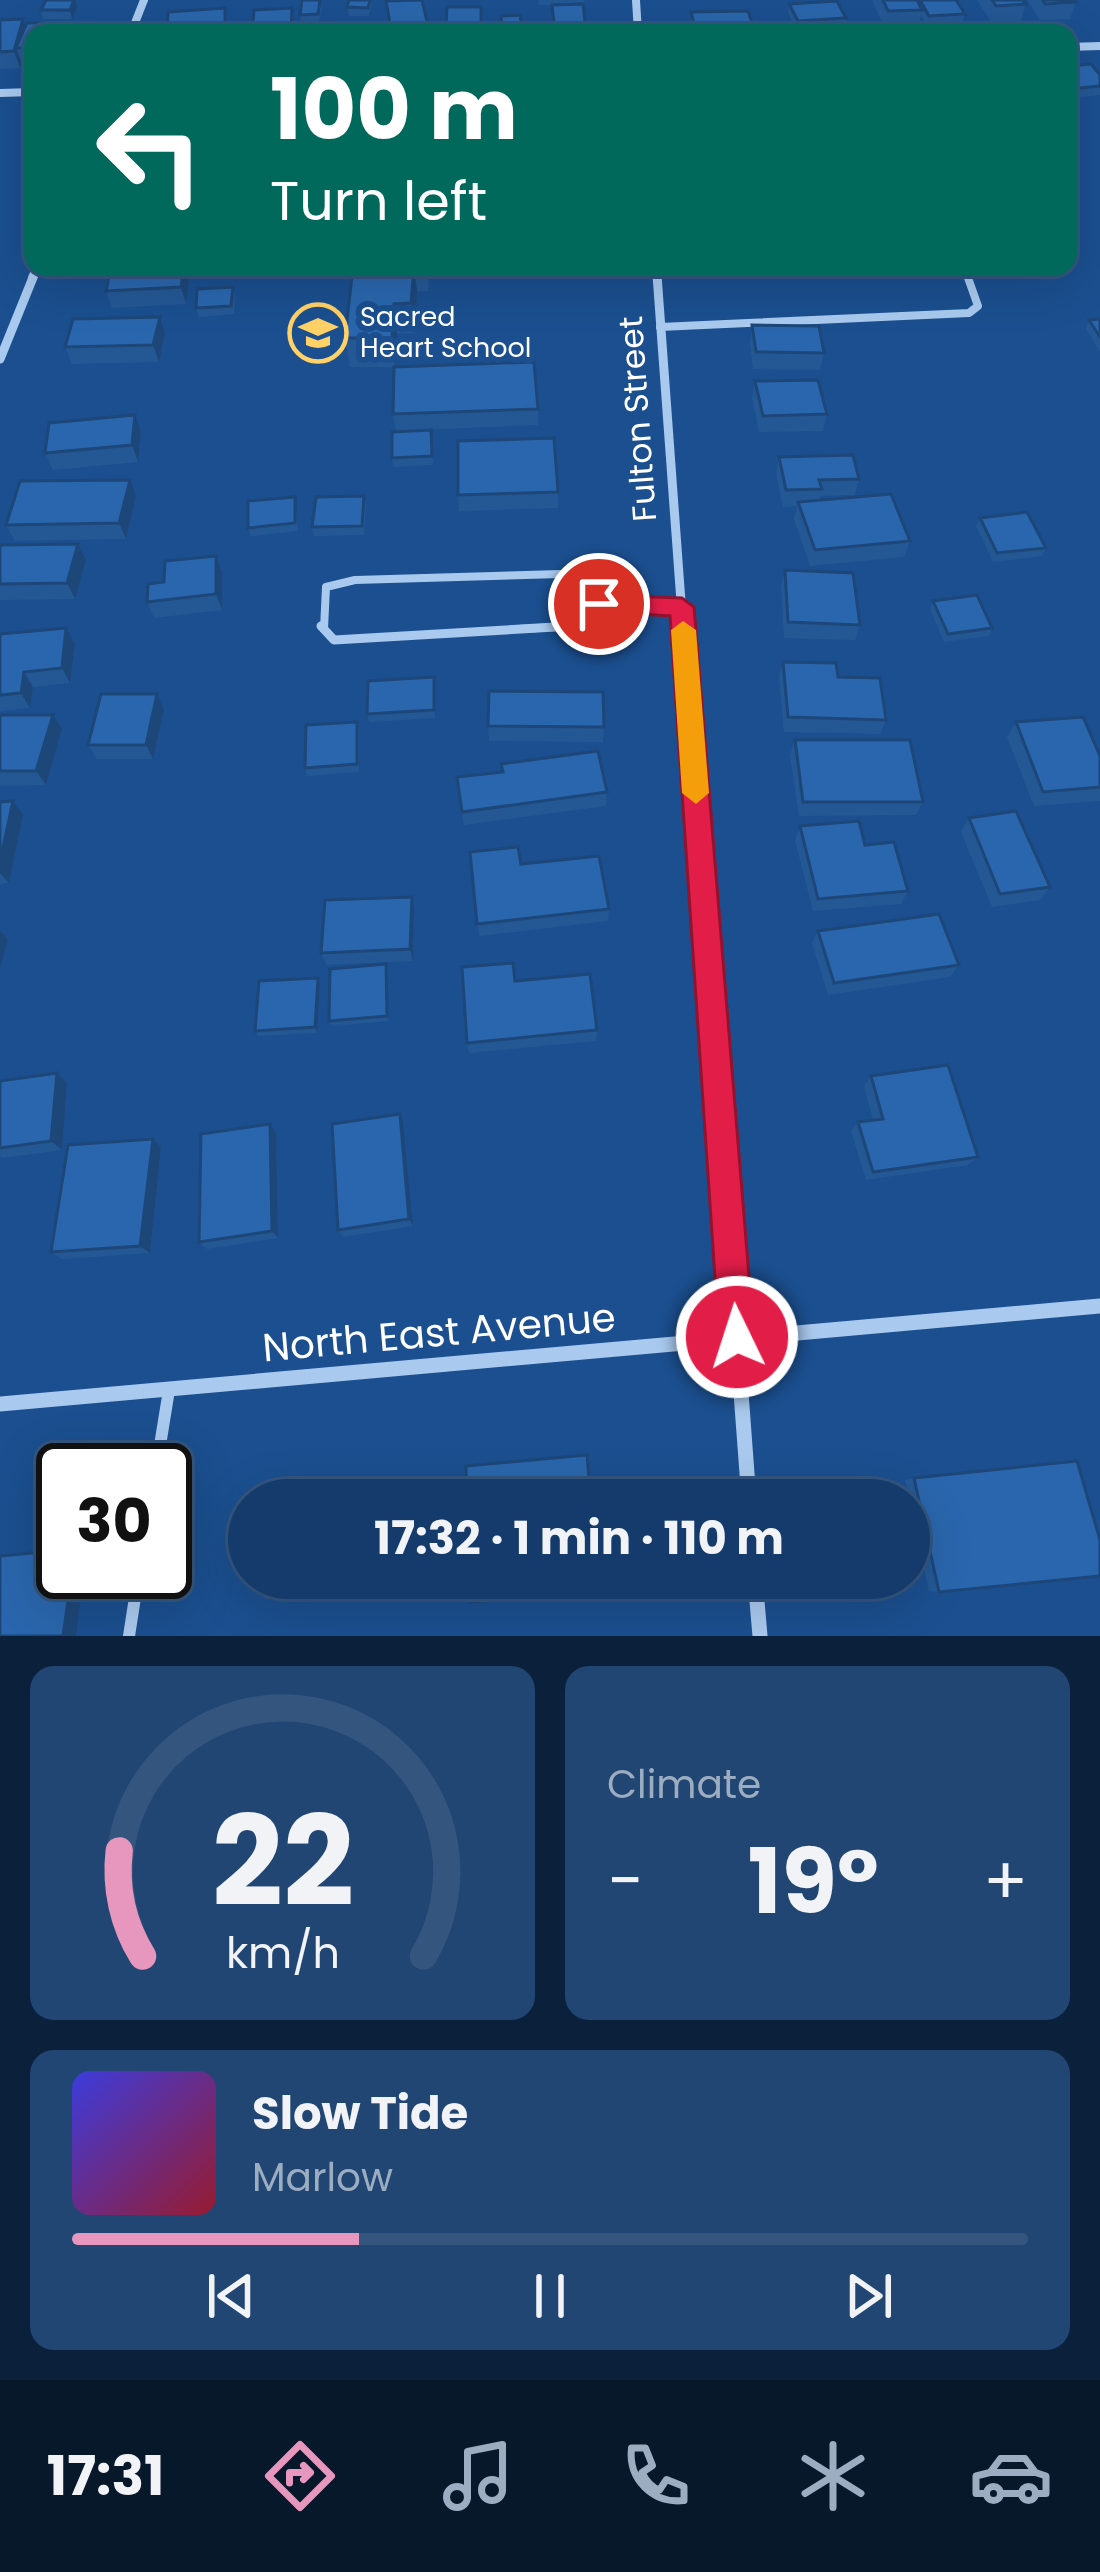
<!DOCTYPE html>
<meta charset="utf-8">
<style>
:root{--surface:#143b6b;--page:#214673;--text:#f1f3f6;--muted:#9dadc1;--line:#33557e;--accent:#e797bd}
body{margin:0;font-family:Poppins,sans-serif;background:var(--page);color:var(--text);height:100vh;display:flex;flex-direction:column;font-size:45px;white-space:nowrap}
*{box-sizing:border-box;margin:0}
p{font-size:39px;color:var(--muted)}
.icon{flex:none;width:66px;height:66px;fill:none;stroke:currentColor;stroke-width:2;stroke-linecap:round;stroke-linejoin:round}
.map{position:relative;height:1636px;overflow:hidden}
.details{display:flex;flex-direction:column;gap:30px;padding:30px;background:#0b203b;flex:1}
.details>*{flex:none}
.guide{position:absolute;left:24px;top:24px;width:1053px;height:252px;border-radius:24px;box-shadow:0 12px 48px #0002,0 0 0 3px var(--line);background:#00695c;color:#fff;overflow:hidden}
.speed{position:absolute;left:36px;top:1443px;display:flex;gap:24px;font-size:60px;font-weight:700;text-align:center}
.speed>*{display:grid;place-content:center;width:156px;height:156px;border-radius:50%;background:var(--surface);box-shadow:0 12px 48px #0002,0 0 0 3px var(--line);line-height:1}
.speed .limit{border:6px solid #111;border-radius:18px;background:#fff;color:#111}
.pin{position:absolute;display:grid;place-items:center;width:102px;height:102px;color:#fff;margin:-51px;border:6px solid #fff;border-radius:50%;box-shadow:0 3px 12px #0007}
.me{position:absolute;width:132px;margin:-66px;rotate:356deg;stroke-linejoin:round;filter:drop-shadow(0 0 9px #0008)}
.turn{display:flex;align-items:center;gap:42px;height:252px;padding:0 48px;font-size:54px}
.turn .icon{width:156px;height:156px;stroke-width:2.5}
.turn b{display:block;font-size:84px;line-height:102px}
.big{font-size:90px;font-weight:700;line-height:1.1}
.details .widget{flex:1;display:flex;flex-direction:column;justify-content:center;gap:18px;min-width:0;padding:0 42px;border-radius:24px;background:var(--page)}
.details .dial{align-items:center;gap:0}
.dial svg{height:312px;overflow:visible;fill:none;stroke:var(--line);stroke-width:7;stroke-linecap:round;text-anchor:middle}
.dial text{fill:var(--text);stroke:none}
.song{display:flex;align-items:center;gap:36px}
.cover{width:144px;height:144px;border-radius:18px;background:linear-gradient(135deg,hsl(240 70% 55%),hsl(350 70% 35%))}
.played{height:12px;border-radius:6px;background:linear-gradient(90deg,var(--accent) 30%,var(--line) 30%)}
.keys{display:flex;justify-content:space-around;direction:ltr}
.heat{display:flex;justify-content:space-between;align-items:center;font-size:66px;direction:ltr}
.details .tiles{flex:1;display:grid;gap:30px;grid-template-columns:1fr 1fr}
.widget:last-child{grid-column:span 2}
.trip{position:absolute;left:228px;top:1479px;width:702px;height:120px;border-radius:60px;background:var(--surface);box-shadow:0 12px 48px #0002,0 0 0 3px var(--line);font-weight:700;line-height:120px;text-align:center}
.menu{display:flex;height:192px;justify-content:space-around;align-items:center;background:#08182b;color:var(--muted)}
.menu .icon{width:84px;height:84px}
.menu .active{color:var(--accent)}
.menu b{font-size:54px;color:var(--text)}
.map>svg:first-child{display:block}
.lines{fill:none;stroke-linecap:round;stroke-linejoin:round}
.lane-far3{stroke:#a9c9ee;stroke-width:6}
.lane-far2{stroke:#a9c9ee;stroke-width:8}
.lane-far1{stroke:#a9c9ee;stroke-width:9}
.lane{stroke:#a9c9ee;stroke-width:12}
.street-far3{stroke:#a9c9ee;stroke-width:8}
.street-far2{stroke:#a9c9ee;stroke-width:9}
.street-far1{stroke:#a9c9ee;stroke-width:12}
.street{stroke:#a9c9ee;stroke-width:15}
.wall{fill:#245895}
.shaded-wall{fill:#1d4779}
.building{fill:#2a66ad;stroke:#1d4779;stroke-width:3}
.route{fill:#e11d48;stroke:#92132f;stroke-width:3}
.slow{fill:#f59e0b}
.labels{text-anchor:middle;stroke-width:12;stroke-linejoin:round;paint-order:stroke}
.far-poi-label{font-size:27px;fill:#fff;stroke:#1b4f8f;text-anchor:start}
.street-label{font-size:33px;fill:#fff;stroke:#1b4f8f}
.near-street-label{font-size:39px;fill:#fff;stroke:#1b4f8f}
</style>
<div class="map">
<svg width="1100" height="1636" viewBox="0 0 1100 1636">
<rect width="100%" height="100%" fill="#1b4f8f"/>
<g class="lines">
<path class="lane-far3" d="M 962,267 L 969,278"/>
<path class="lane-far2" d="M 660,327 L 969,313 L 978,306 L 967,275
M 599,605 L 682,607
M 324,629 L 326,587 L 355,580 L 595,573 L 599,605
M 519,629 L 597,625 L 599,605"/>
<path class="lane-far1" d="M 321,626 L 334,640 L 572,626"/>
<path class="lane" d="M 156,1470 L 169,1390
M 129,1636 L 139,1572"/>
<path class="street-far3" d="M 636,0 L 638,33
M 131,33 L 144,0
M 1068,47 L 1100,46
M 0,93 L 33,92
M 656,267 L 657,278
M 32,278 L 37,267"/>
<path class="street-far2" d="M 657,275 L 683,629
M 0,359 L 34,275"/>
<path class="street-far1" d="M 683,626 L 717,1074"/>
<path class="street" d="M 717,1071 L 749,1500
M 0,1404 L 1100,1306
M 755,1578 L 760,1636"/>
</g>
<path class="wall" d="M 538,0 L 584,0 L 584,4 L 539,5 Z
M 872,0 L 956,0 L 965,14 L 962,23 L 926,24 L 921,15 L 918,26 L 884,27 Z
M 977,0 L 1023,0 L 1026,4 L 1021,21 L 991,22 Z
M 1027,0 L 1074,0 L 1076,2 L 1070,19 L 1040,20 Z
M 386,1 L 428,26 L 428,33 L 391,33 Z
M 372,2 L 369,16 L 349,16 L 347,7 Z
M 789,4 L 846,18 L 844,27 L 796,30 L 788,12 Z
M 78,7 L 72,19 L 43,19 L 41,10 Z
M 322,7 L 319,22 L 332,22 L 333,33 L 304,33 L 305,23 L 301,23 L 300,15 Z
M 447,7 L 481,33 L 446,33 Z
M 691,12 L 753,26 L 752,33 L 694,33 L 691,21 Z
M 0,20 L 26,26 L 33,33 L 33,64 L 22,63 L 20,68 L 0,69 Z
M 1068,66 L 1100,75 L 1100,95 L 1068,98 Z
M 353,267 L 487,267 L 430,268 L 428,291 L 417,291 L 415,333 L 397,333 L 395,367 L 538,409 L 538,425 L 396,431 L 393,414 L 394,367 L 350,367 L 345,338 Z
M 190,270 L 186,304 L 112,308 L 106,291 Z
M 233,287 L 235,295 L 234,314 L 199,317 L 196,308 Z
M 1100,319 L 1100,352 L 1086,329 L 1089,320 Z
M 752,325 L 824,353 L 820,370 L 753,369 L 750,342 Z
M 165,334 L 159,362 L 72,364 L 65,347 Z
M 755,381 L 827,414 L 823,431 L 759,432 L 752,398 Z
M 431,430 L 433,465 L 393,467 L 392,458 Z
M 141,432 L 138,462 L 53,470 L 45,453 Z
M 779,457 L 859,479 L 855,495 L 820,496 L 819,501 L 910,541 L 904,557 L 810,566 L 794,519 L 797,506 L 783,507 L 776,473 Z
M 558,492 L 558,508 L 459,511 L 458,495 Z
M 136,496 L 126,539 L 15,541 L 6,525 Z
M 364,496 L 366,504 L 364,535 L 314,536 L 312,527 Z
M 295,497 L 298,531 L 251,536 L 248,528 Z
M 980,518 L 1046,548 L 1042,556 L 993,562 L 976,526 Z
M 0,545 L 86,560 L 75,599 L 0,600 Z
M 216,556 L 222,572 L 222,610 L 154,618 L 147,602 L 164,582 Z
M 785,570 L 860,625 L 855,640 L 784,638 L 781,586 Z
M 933,601 L 992,628 L 989,636 L 944,642 L 930,609 Z
M 0,634 L 75,644 L 70,683 L 33,687 L 30,708 L 0,711 Z
M 783,662 L 838,677 L 886,720 L 880,734 L 784,732 L 779,677 Z
M 435,685 L 435,718 L 369,722 L 367,714 Z
M 157,694 L 164,709 L 153,759 L 97,759 L 88,745 Z
M 0,715 L 62,729 L 46,785 L 0,786 Z
M 357,722 L 359,729 L 359,772 L 307,776 L 305,768 Z
M 1016,722 L 1100,756 L 1100,801 L 1034,806 L 1007,737 Z
M 488,726 L 604,727 L 603,742 L 489,741 Z
M 795,740 L 923,802 L 916,815 L 799,816 L 790,755 Z
M 501,764 L 607,792 L 606,806 L 464,825 L 457,777 L 502,772 Z
M 13,801 L 23,815 L 9,883 L 0,884 L 0,802 Z
M 969,818 L 1050,887 L 1040,900 L 992,907 L 961,832 Z
M 800,826 L 908,891 L 901,904 L 813,911 L 795,840 Z
M 470,852 L 521,864 L 609,909 L 608,921 L 479,936 Z
M 414,909 L 413,961 L 326,965 L 321,953 Z
M 818,931 L 959,965 L 950,977 L 828,995 L 812,943 Z
M 386,964 L 388,1021 L 332,1026 L 329,1021 Z
M 515,981 L 597,1030 L 596,1041 L 469,1053 L 467,1043 Z
M 320,984 L 317,1033 L 258,1036 L 255,1031 Z
M 871,1076 L 978,1157 L 968,1165 L 866,1180 L 851,1131 L 858,1122 L 873,1120 L 864,1086 Z
M 0,1081 L 67,1083 L 62,1150 L 3,1158 L 0,1156 Z
M 400,1114 L 403,1123 L 413,1226 L 343,1237 L 338,1230 Z
M 276,1133 L 278,1238 L 207,1249 L 199,1242 Z
M 161,1148 L 150,1253 L 62,1259 L 51,1252 Z
M 914,1478 L 939,1592 L 929,1591 L 905,1480 Z"/>
<path class="shaded-wall" d="M 74,0 L 78,7 L 72,19 L 70,10 Z
M 23,19 L 29,35 L 16,48 L 22,63 L 20,68 L 14,51 Z
M 184,267 L 189,267 L 190,270 L 186,304 L 181,287 Z
M 414,267 L 417,291 L 415,333 L 411,303 Z
M 394,304 L 397,333 L 395,367 L 392,338 Z
M 160,317 L 165,334 L 159,362 L 153,345 Z
M 135,415 L 141,432 L 138,462 L 132,445 Z
M 130,480 L 136,496 L 126,539 L 119,523 Z
M 78,544 L 86,560 L 75,599 L 67,583 Z
M 216,556 L 222,572 L 222,610 L 216,594 Z
M 66,628 L 75,644 L 70,683 L 62,668 Z
M 24,672 L 33,687 L 30,708 L 21,693 Z
M 157,694 L 164,709 L 153,759 L 146,745 Z
M 53,715 L 62,729 L 46,785 L 36,771 Z
M 13,801 L 23,815 L 9,883 L 0,873 L 0,861 Z
M 412,897 L 414,909 L 413,961 L 410,949 Z
M 0,931 L 8,940 L 0,967 Z
M 318,978 L 320,984 L 317,1033 L 315,1027 Z
M 57,1073 L 67,1083 L 62,1150 L 51,1141 Z
M 400,1114 L 403,1123 L 413,1226 L 409,1219 Z
M 270,1124 L 276,1133 L 278,1238 L 272,1231 Z
M 153,1139 L 161,1148 L 150,1253 L 140,1246 Z
M 72,1572 L 84,1572 L 76,1636 L 63,1636 Z"/>
<path class="building" d="M 46,0 L 74,0 L 70,10 L 41,10 Z
M 302,0 L 320,0 L 318,14 L 300,15 Z
M 349,0 L 370,0 L 368,8 L 347,7 Z
M 422,0 L 428,26 L 391,29 L 386,1 Z
M 883,0 L 917,0 L 922,10 L 888,11 Z
M 920,0 L 956,0 L 965,14 L 929,16 Z
M 992,0 L 1023,0 L 1026,4 L 996,6 Z
M 1043,0 L 1074,0 L 1076,2 L 1045,4 Z
M 837,1 L 846,18 L 798,21 L 789,4 Z
M 583,4 L 586,31 L 555,32 L 552,5 Z
M 447,7 L 481,7 L 481,33 L 458,33 L 458,27 L 446,27 Z
M 225,8 L 225,33 L 167,33 L 168,12 Z
M 292,8 L 291,33 L 252,33 L 254,10 Z
M 748,11 L 753,26 L 695,27 L 691,12 Z
M 520,15 L 523,33 L 503,33 L 501,16 Z
M 23,19 L 14,51 L 0,52 L 0,20 Z
M 332,22 L 332,33 L 304,33 L 305,23 Z
M 27,23 L 77,23 L 73,33 L 33,33 L 33,47 L 16,48 Z
M 1091,64 L 1100,75 L 1100,86 L 1070,89 L 1068,66 Z
M 111,267 L 184,267 L 181,287 L 106,291 Z
M 353,267 L 414,267 L 411,303 L 394,304 L 392,338 L 345,338 Z
M 233,287 L 231,306 L 196,308 L 197,289 Z
M 160,317 L 153,345 L 65,347 L 73,319 Z
M 1100,319 L 1100,337 L 1089,320 Z
M 752,325 L 819,326 L 824,353 L 756,352 Z
M 534,362 L 538,409 L 393,414 L 394,367 Z
M 818,380 L 827,414 L 763,416 L 755,381 Z
M 135,415 L 132,445 L 45,453 L 49,423 Z
M 431,430 L 432,456 L 392,458 L 392,432 Z
M 554,438 L 558,492 L 458,495 L 458,441 Z
M 853,455 L 859,479 L 819,480 L 822,489 L 786,490 L 779,457 Z
M 130,480 L 119,523 L 6,525 L 20,481 Z
M 891,494 L 910,541 L 815,550 L 798,502 Z
M 364,496 L 362,526 L 312,527 L 316,497 Z
M 295,497 L 295,523 L 248,528 L 248,501 Z
M 1027,512 L 1046,548 L 997,553 L 980,518 Z
M 78,544 L 67,583 L 0,584 L 0,545 Z
M 216,556 L 216,594 L 147,602 L 148,584 L 164,582 L 165,561 Z
M 785,570 L 853,573 L 860,625 L 788,622 Z
M 977,595 L 992,628 L 948,634 L 933,601 Z
M 66,628 L 62,668 L 24,672 L 21,693 L 0,695 L 0,634 Z
M 783,662 L 836,663 L 838,677 L 880,678 L 886,720 L 788,717 Z
M 434,677 L 434,710 L 367,714 L 368,681 Z
M 489,691 L 603,692 L 604,727 L 488,726 Z
M 101,694 L 157,694 L 146,745 L 88,745 Z
M 0,715 L 53,715 L 36,771 L 0,771 Z
M 1083,717 L 1100,756 L 1100,787 L 1043,792 L 1016,722 Z
M 357,722 L 357,764 L 305,768 L 306,725 Z
M 795,740 L 910,740 L 923,802 L 803,802 Z
M 598,751 L 607,792 L 462,812 L 457,777 L 503,772 L 501,764 Z
M 13,801 L 0,861 L 0,802 Z
M 1016,811 L 1050,887 L 1000,894 L 969,818 Z
M 859,821 L 865,845 L 894,842 L 908,891 L 818,899 L 800,826 Z
M 518,847 L 521,864 L 599,856 L 609,909 L 477,924 L 470,852 Z
M 412,897 L 410,949 L 321,953 L 325,900 Z
M 939,914 L 959,965 L 834,983 L 818,931 Z
M 513,963 L 515,981 L 590,974 L 597,1030 L 467,1043 L 462,967 Z
M 386,964 L 387,1016 L 329,1021 L 330,969 Z
M 318,978 L 315,1027 L 255,1031 L 259,981 Z
M 948,1065 L 978,1157 L 873,1172 L 858,1122 L 883,1119 L 871,1076 Z
M 57,1073 L 51,1141 L 0,1148 L 0,1081 Z
M 400,1114 L 409,1219 L 338,1230 L 332,1124 Z
M 270,1124 L 272,1231 L 199,1242 L 201,1134 Z
M 153,1139 L 140,1246 L 51,1252 L 68,1145 Z
M 587,1455 L 591,1500 L 467,1500 L 466,1466 Z
M 1077,1461 L 1100,1540 L 1100,1576 L 939,1592 L 914,1478 Z
M 63,1550 L 63,1572 L 72,1572 L 63,1636 L 0,1636 L 0,1556 Z
M 470,1578 L 598,1578 L 599,1589 L 471,1602 Z"/>
<path class="route" d="M 599,595 L 682,598 L 694,607 L 754,1337 L 749,1349 L 737,1354 L 724,1349 L 719,1337 L 670,616 L 590,611 L 587,604 Z"/>
<path class="slow" d="M 683,621 L 696,630 L 709,793 L 696,804 L 682,793 L 671,630 Z"/>
<defs>
<g id="school-ring" transform="scale(3)"><circle r="9.5" fill="#1b4f8f" stroke="#ffd166" stroke-width="1.5"/><path d="M0-5L7-2L0 1L-7-2ZM-4 1L0 2.5L4 1V4Q0 6-4 4Z" fill="#ffd166"/></g>
</defs>
<g fill-rule="evenodd">
<use href="#school-ring" x="318" y="333"/>
</g>
<g class="labels">
<g class="far-poi-label">
<text x="360" y="326">Sacred<tspan x="360" dy="31">Heart School</tspan></text>
</g>
<g class="street-label">
<text transform="translate(637 419) rotate(-94)" y="12">Fulton Street</text>
</g>
<g class="near-street-label">
<text transform="translate(439 1332) rotate(-5)" y="14">North East Avenue</text>
</g>
</g>
</svg>
<div class="speed"><div class="limit">30</div></div>
<div class="pin" style="left:599px;top:604px;background:#d93025"><svg class="icon" aria-label="arrive" viewBox="0 0 24 24"><path d="M6 21V4h12l-3 4 3 4H6"/></svg></div>
<svg class="me" style="left:737px;top:1337px" viewBox="-20 -20 40 40"><circle r="17" fill="#e11d48" stroke="#fff" stroke-width="3"/><path d="M0-11L8 9 0 5-8 9z" fill="#fff"/></svg>
<div class="trip">17:32 · 1 min · 110 m</div>
<div class="guide">
<div class="turn"><svg class="icon" aria-label="left" viewBox="0 0 24 24"><path d="M17 20v-9H6M10 6l-5 5 5 5"/></svg><div><b>100 m</b>Turn left</div></div>
</div>
</div>
<section class="details">
<div class="tiles">
<div class="widget dial"><svg viewBox="0 0 100 80">
<path d="M14 69A42 42 0 1 1 86 69"/>
<path d="M14 69A42 42 0 0 1 8 42" stroke="#e797bd"/>
<text x="50" y="56" font-size="32" font-weight="700">22</text>
<text x="50" y="72" font-size="11">km/h</text>
</svg></div>
<div class="widget"><p>Climate</p>
<div class="heat"><a>−</a><b class="big">19°</b><a>+</a></div>
</div>
<div class="widget">
<div class="song"><i class="cover"></i><div><b>Slow Tide</b><p>Marlow</p></div></div>
<div class="played"></div>
<div class="keys"><svg class="icon" aria-label="previous" viewBox="0 0 24 24"><path d="M18 5L8 12l10 7zM5 5v14"/></svg><svg class="icon" aria-label="pause" viewBox="0 0 24 24"><path d="M8 5v14M16 5v14"/></svg><svg class="icon" aria-label="next" viewBox="0 0 24 24"><path d="M6 5l10 7-10 7zM19 5v14"/></svg></div>
</div>
</div>
</section>
<nav class="menu">
<b>17:31</b>
<svg class="icon active" aria-label="directions" viewBox="0 0 24 24"><path d="M12 3l9 9-9 9-9-9zM9 14v-3h6M13 9l2 2-2 2"/></svg>
<svg class="icon" aria-label="music" viewBox="0 0 24 24"><path d="M9 18V5l10-2v13"/><circle cx="6" cy="18" r="3"/><circle cx="16" cy="16" r="3"/></svg>
<svg class="icon" aria-label="phone" viewBox="0 0 24 24"><path d="M5 4h4l2 5-3 2q2 4 5 5l2-3 5 2v4C11 20 4 13 5 4z"/></svg>
<svg class="icon" aria-label="climate" viewBox="0 0 24 24"><path d="M12 3v18M4 7l16 10M4 17L20 7"/></svg>
<svg class="icon" aria-label="car" viewBox="0 0 24 24"><path d="M5 17H2v-5l4-1 3-4h7l3 4 3 1v5h-3M9 17h6M6 11h13"/><circle cx="7" cy="17" r="2"/><circle cx="17" cy="17" r="2"/></svg>
</nav>
